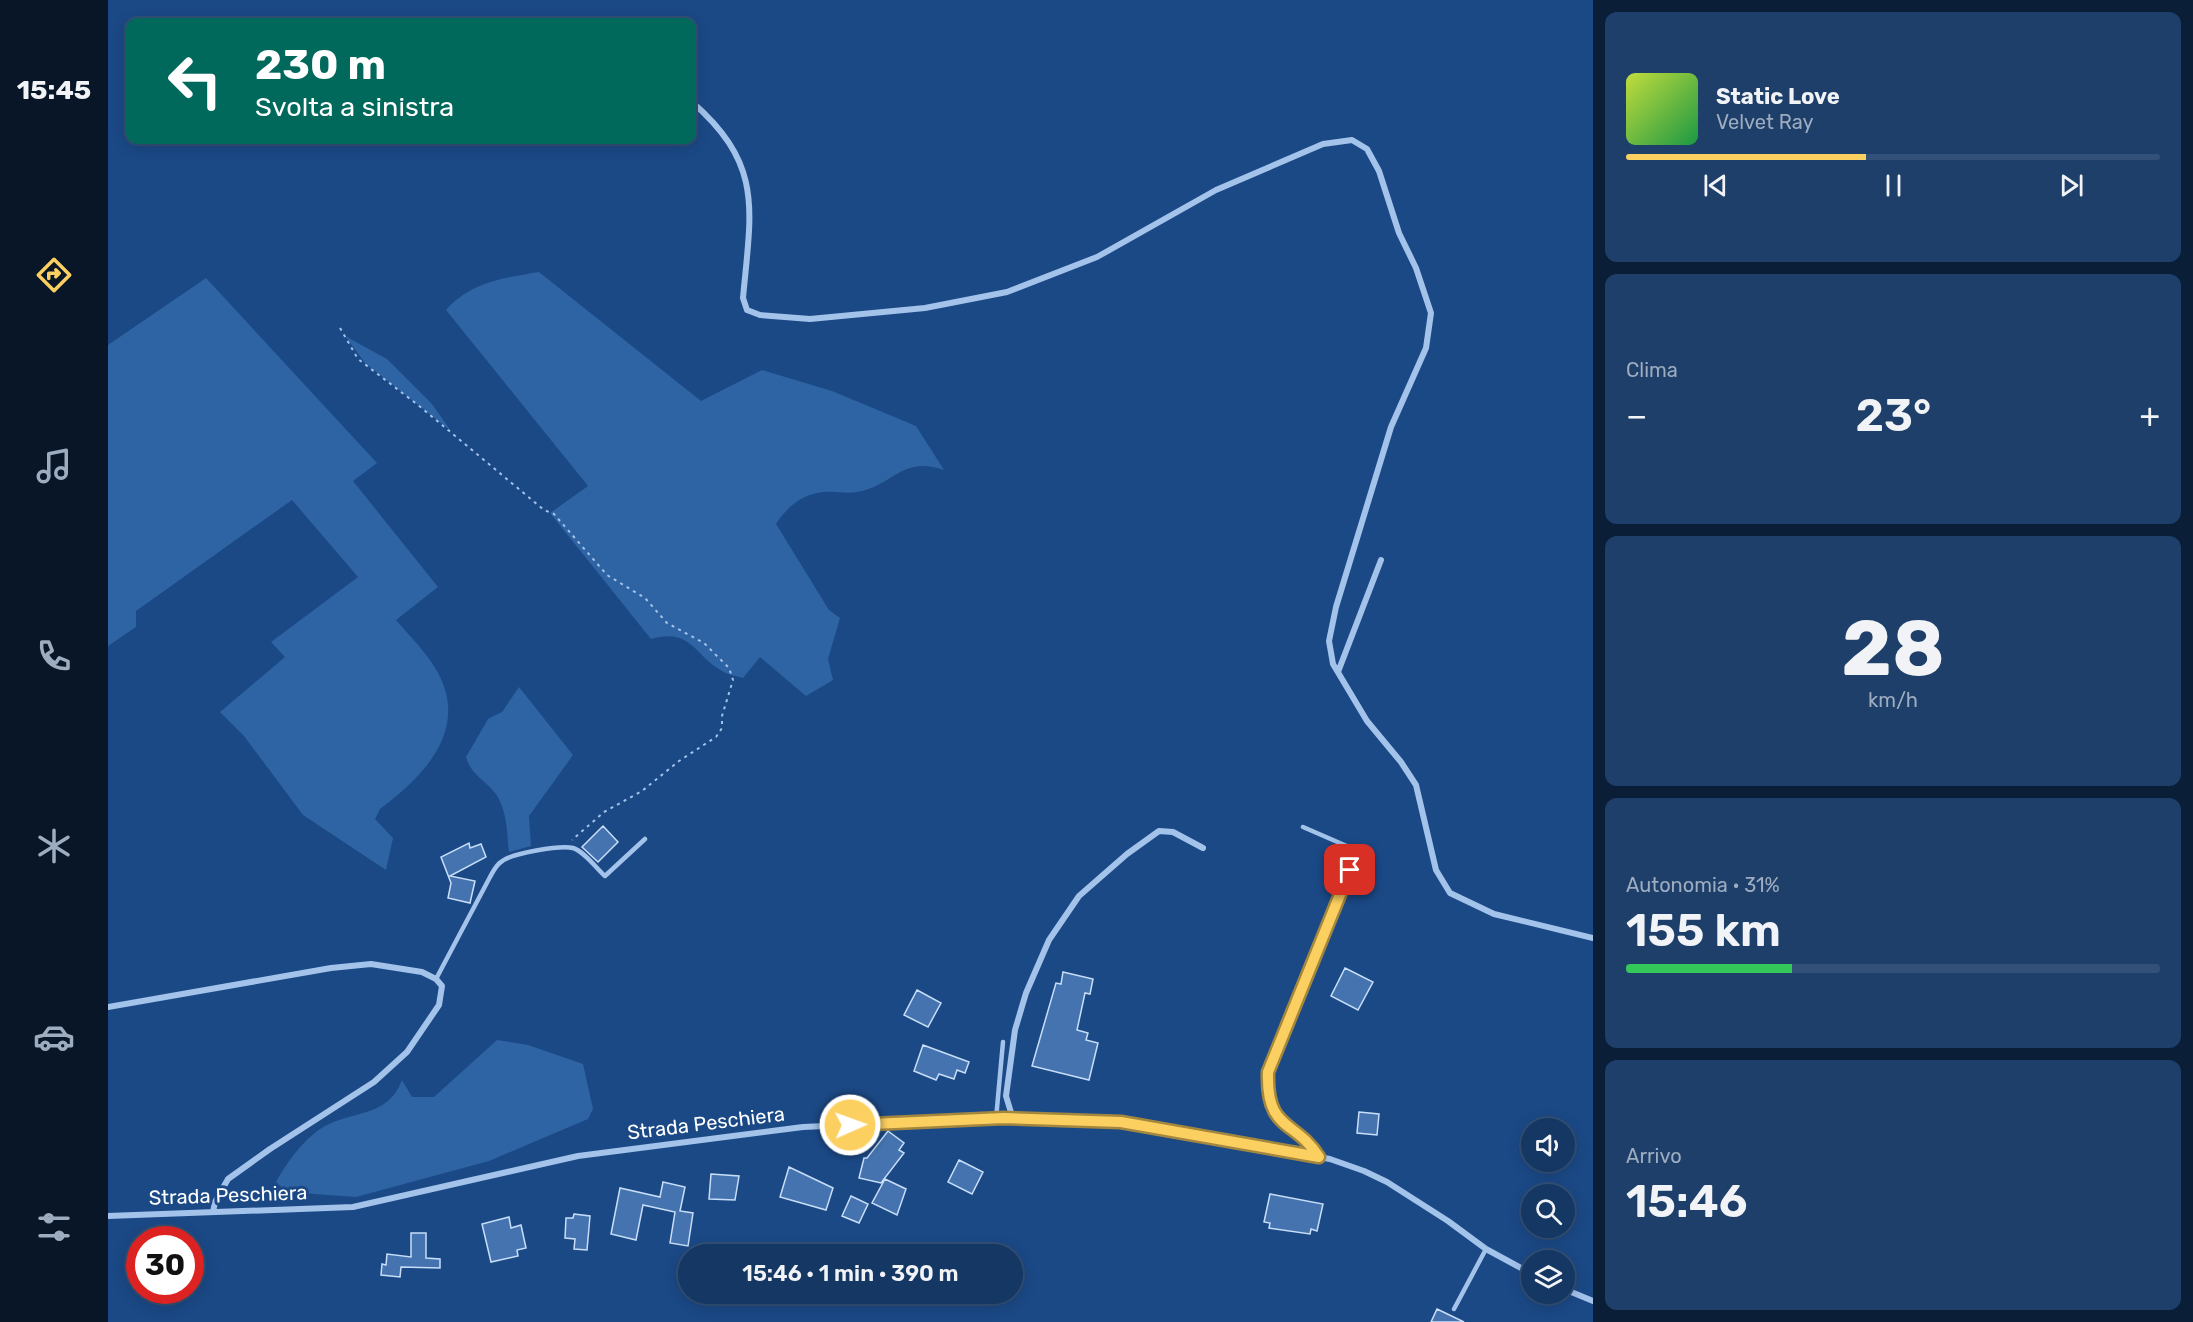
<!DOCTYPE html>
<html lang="it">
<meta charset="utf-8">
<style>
:root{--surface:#143764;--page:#1d3f6a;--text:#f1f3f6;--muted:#9dacbf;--line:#335178;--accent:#fcd060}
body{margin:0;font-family:Rubik,sans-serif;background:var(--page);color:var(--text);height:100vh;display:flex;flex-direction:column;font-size:22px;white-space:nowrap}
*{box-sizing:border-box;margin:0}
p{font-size:20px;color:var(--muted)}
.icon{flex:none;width:33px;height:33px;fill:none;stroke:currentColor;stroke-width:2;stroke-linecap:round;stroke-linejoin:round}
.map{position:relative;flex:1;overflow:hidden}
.sheet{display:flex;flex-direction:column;gap:12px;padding:12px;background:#0b1e37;width:600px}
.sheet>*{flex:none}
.banner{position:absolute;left:18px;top:18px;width:570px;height:126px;border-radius:12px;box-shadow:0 3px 15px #0003,0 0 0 2px var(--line);background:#00695c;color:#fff;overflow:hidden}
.fabs{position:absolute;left:1413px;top:1118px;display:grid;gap:12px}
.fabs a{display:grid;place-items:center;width:54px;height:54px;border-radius:50%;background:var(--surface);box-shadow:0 3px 15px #0003,0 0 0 2px var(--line);font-size:30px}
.speed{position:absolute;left:18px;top:1226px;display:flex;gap:12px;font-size:30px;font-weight:700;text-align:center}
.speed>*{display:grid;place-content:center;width:78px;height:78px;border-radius:50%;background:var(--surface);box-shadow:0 3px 15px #0003,0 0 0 2px var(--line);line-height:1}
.speed .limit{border:9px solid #d22;background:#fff;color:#111}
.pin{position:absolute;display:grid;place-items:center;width:51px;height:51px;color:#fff;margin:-26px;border-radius:12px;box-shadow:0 3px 9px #0006}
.me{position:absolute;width:66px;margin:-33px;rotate:88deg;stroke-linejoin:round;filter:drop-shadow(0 0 4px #0008)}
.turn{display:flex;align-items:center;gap:21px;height:126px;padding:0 30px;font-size:27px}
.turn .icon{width:78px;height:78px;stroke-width:2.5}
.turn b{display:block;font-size:42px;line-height:51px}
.big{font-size:45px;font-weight:600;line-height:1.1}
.sheet .widget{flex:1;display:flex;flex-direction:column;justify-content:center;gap:9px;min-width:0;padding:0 21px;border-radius:12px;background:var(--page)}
.sheet .dial{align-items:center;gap:0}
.dial b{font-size:78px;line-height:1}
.song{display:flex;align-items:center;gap:18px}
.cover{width:72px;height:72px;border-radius:9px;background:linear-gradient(135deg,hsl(70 70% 55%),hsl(140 70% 35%))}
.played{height:6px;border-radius:3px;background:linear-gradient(90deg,var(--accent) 45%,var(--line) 45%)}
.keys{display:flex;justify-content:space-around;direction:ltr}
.heat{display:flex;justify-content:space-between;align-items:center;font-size:33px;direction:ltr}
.charge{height:9px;border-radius:4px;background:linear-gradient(90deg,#34c759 31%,var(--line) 0)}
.trip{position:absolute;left:570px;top:1244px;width:345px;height:60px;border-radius:30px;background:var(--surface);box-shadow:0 3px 15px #0003,0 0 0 2px var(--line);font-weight:600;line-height:60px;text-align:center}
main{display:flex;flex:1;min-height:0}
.tab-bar{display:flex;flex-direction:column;width:108px;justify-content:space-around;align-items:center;background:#081628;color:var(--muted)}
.tab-bar .icon{width:42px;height:42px}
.tab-bar .selected{color:var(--accent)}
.tab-bar b{font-size:27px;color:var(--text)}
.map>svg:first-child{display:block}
.green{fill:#2e63a4}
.building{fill:#4473af;stroke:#c8def8;stroke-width:1.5}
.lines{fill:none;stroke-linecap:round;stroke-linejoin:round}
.path{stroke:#a3c3eb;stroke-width:2;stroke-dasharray:3 4.5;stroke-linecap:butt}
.lane{stroke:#a3c3eb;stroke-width:4.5}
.street{stroke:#a3c3eb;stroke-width:6}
.route-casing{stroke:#a4873e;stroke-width:15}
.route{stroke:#fcd060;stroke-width:10}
.labels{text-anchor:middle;stroke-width:6;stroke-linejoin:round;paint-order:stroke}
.street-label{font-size:20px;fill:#fff;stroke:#1b4986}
</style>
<main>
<nav class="tab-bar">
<b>15:45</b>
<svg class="icon selected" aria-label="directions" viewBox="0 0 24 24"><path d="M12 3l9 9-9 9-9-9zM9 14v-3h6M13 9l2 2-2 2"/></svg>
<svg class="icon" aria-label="music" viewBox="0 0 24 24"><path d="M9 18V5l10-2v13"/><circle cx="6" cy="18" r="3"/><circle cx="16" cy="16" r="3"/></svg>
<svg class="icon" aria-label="phone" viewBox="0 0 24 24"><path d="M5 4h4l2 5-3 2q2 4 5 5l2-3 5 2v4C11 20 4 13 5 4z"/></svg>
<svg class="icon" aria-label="climate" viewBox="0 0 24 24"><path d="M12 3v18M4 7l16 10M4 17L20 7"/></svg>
<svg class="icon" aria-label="car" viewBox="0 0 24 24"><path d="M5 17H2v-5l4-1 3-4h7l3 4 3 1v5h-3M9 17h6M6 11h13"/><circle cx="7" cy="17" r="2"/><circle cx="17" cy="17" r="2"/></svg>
<svg class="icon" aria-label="filters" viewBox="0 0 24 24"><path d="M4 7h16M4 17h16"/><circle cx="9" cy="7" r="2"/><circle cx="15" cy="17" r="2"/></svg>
</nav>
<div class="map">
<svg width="1485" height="1322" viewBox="0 0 1485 1322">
<rect width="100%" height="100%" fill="#1b4986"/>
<path class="green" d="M 431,272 L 593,401 L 654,370 L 724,391 L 808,426 L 836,470 C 794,455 785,486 749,492 C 739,494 727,491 717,492 C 695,493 679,507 668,524 L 721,610 L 732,618 L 720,659 L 725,680 L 698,696 L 652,657 L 635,678 C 629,676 621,675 616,672 C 587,658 585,627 543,639 L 442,513 L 480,486 L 338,310 C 363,282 395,278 431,272 Z
M 98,278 L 269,463 L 245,481 L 330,587 L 288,620 C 301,635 315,649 326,666 C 364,726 319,774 272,809 L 267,819 L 285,838 L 278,870 L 195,815 L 136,736 L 112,712 L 177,657 L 163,642 L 250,577 L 184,500 L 28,611 L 28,627 L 0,646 L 0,345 Z
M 237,336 L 279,359 L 324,404 L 343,431 L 257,363 Z
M 411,687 L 465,755 L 421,816 L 423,846 L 401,852 C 399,832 399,809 387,793 C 376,779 363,775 358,757 L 380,719 L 394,712 Z
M 389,1040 L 420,1045 L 475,1064 L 485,1109 L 480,1119 L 381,1161 L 248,1197 L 179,1192 L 168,1182 C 179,1162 199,1134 221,1124 C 250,1111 281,1115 294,1080 L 304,1097 L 326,1097 Z"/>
<path class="building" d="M 495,826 L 510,842 L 490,862 L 474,847 Z
M 361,843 L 362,848 L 373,844 L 378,857 L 342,876 L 367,881 L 362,903 L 340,898 L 343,883 L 333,857 Z
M 1237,968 L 1265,982 L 1250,1010 L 1223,996 Z
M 955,972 L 985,979 L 982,994 L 977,993 L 969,1030 L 980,1033 L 978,1040 L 990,1043 L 981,1080 L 924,1066 L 948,983 L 953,984 Z
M 809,990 L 833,1003 L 820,1027 L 796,1015 Z
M 815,1045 L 861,1062 L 857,1073 L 849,1070 L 846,1079 L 831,1074 L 828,1080 L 806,1071 Z
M 1251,1112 L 1271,1114 L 1269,1135 L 1249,1133 Z
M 780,1131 L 796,1143 L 791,1150 L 796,1153 L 773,1183 L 751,1178 L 756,1158 L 759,1158 Z
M 851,1160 L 875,1172 L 864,1194 L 840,1182 Z
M 681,1167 L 725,1188 L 718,1210 L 672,1197 Z
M 603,1174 L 631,1176 L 627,1200 L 601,1199 Z
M 777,1179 L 798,1189 L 789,1215 L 764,1203 Z
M 555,1182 L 577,1187 L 572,1211 L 585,1213 L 580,1246 L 562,1243 L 567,1212 L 535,1205 L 528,1240 L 503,1234 L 512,1188 L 552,1197 Z
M 1162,1194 L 1215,1204 L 1209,1231 L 1203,1229 L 1202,1234 L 1161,1228 L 1162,1223 L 1156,1222 Z
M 743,1196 L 760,1204 L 751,1223 L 734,1216 Z
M 466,1214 L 482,1216 L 479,1250 L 466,1249 L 467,1239 L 457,1238 L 458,1218 L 465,1218 Z
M 401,1217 L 403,1228 L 413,1225 L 418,1248 L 409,1250 L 410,1256 L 383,1262 L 374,1224 Z
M 303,1233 L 318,1233 L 318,1258 L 332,1259 L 332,1268 L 293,1267 L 292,1277 L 273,1275 L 274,1264 L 278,1265 L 279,1254 L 303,1257 Z
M 1329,1309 L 1356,1322 L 1323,1322 Z"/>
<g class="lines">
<path class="path" d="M 232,328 L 250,359 L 310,405 L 436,510 L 446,514 L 499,575 L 537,598 L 559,623 L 596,643 L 621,668 L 625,680 L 614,716 L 614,728 L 608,737 L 571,761 L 534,791 L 496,812 L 464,840"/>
<path class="lane" d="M 1195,827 L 1241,847 L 1246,854 L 1242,870 L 1160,1072 C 1158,1132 1188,1119 1211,1157
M 328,979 L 382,877 C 385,872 388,865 393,862 C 403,853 453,845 465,848 C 477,852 488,868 497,876 L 537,839
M 888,1119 L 895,1042
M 1346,1309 L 1378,1249"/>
<path class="street" d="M 584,102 C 656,165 643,210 635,298 L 639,310 L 652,315 L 702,319 L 817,308 L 899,292 L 989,257 L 1108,190 L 1215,144 L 1244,140 L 1259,149 L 1271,171 L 1291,233 L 1308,268 L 1323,313 L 1318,348 L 1283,427 L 1228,607 L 1221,641 L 1225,664 L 1259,721 L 1293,762 L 1308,785 L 1328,870 L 1342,893 L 1386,914 L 1485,938
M 1230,672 L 1273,560
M 0,1007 L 223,968 L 263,964 L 314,972 L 328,979 L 334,986 L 331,1005 L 299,1052 L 266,1082 L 162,1149 L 120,1179 L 107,1202 L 105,1212
M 905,1119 L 898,1096 L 907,1030 L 918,993 L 941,940 L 971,896 L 1019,854 L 1051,831 L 1065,832 L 1095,848
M 0,1216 L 245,1207 L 470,1156 L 695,1127 L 896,1118 L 1013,1122 L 1222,1159 L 1256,1171 L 1279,1182 L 1340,1221 L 1378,1249 L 1424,1274
M 1456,1289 L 1485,1301"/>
</g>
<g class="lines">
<g class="route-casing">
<path id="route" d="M 742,1125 L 896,1118 L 1013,1122 L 1211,1157 C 1187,1119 1158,1132 1160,1072 L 1242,870"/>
</g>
<use href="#route" class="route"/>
</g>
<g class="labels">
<g class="street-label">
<text transform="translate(598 1123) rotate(-7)" y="7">Strada Peschiera</text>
<text transform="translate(120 1195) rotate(-2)" y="7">Strada Peschiera</text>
</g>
</g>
</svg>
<div class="fabs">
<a><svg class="icon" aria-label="sound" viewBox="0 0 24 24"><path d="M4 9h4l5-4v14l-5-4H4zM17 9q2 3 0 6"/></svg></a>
<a><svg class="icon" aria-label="search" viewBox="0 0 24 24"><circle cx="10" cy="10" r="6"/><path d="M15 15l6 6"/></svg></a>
<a><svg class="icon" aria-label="layers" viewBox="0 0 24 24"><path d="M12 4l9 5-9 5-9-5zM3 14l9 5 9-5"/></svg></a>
</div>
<div class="speed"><div class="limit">30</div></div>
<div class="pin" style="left:1242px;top:870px;background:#d93025"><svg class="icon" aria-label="arrive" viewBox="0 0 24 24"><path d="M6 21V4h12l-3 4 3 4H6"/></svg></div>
<svg class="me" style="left:742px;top:1125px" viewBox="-20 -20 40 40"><circle r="17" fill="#fcd060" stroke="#fff" stroke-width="3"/><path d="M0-11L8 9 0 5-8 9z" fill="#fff"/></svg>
<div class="trip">15:46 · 1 min · 390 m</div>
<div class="banner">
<div class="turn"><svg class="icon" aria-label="left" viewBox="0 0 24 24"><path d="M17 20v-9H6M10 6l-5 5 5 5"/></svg><div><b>230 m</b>Svolta a sinistra</div></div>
</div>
</div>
<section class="sheet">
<div class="widget">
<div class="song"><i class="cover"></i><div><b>Static Love</b><p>Velvet Ray</p></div></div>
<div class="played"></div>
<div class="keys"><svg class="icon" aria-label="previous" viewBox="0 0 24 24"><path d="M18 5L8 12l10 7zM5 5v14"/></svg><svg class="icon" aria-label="pause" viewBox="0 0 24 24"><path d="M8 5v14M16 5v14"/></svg><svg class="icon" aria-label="next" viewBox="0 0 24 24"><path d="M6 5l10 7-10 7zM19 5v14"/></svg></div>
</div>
<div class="widget"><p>Clima</p>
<div class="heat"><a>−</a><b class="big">23°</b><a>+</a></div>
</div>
<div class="widget dial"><b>28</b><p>km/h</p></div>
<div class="widget"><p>Autonomia · 31%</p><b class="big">155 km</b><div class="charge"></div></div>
<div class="widget"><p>Arrivo</p><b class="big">15:46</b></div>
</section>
</main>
